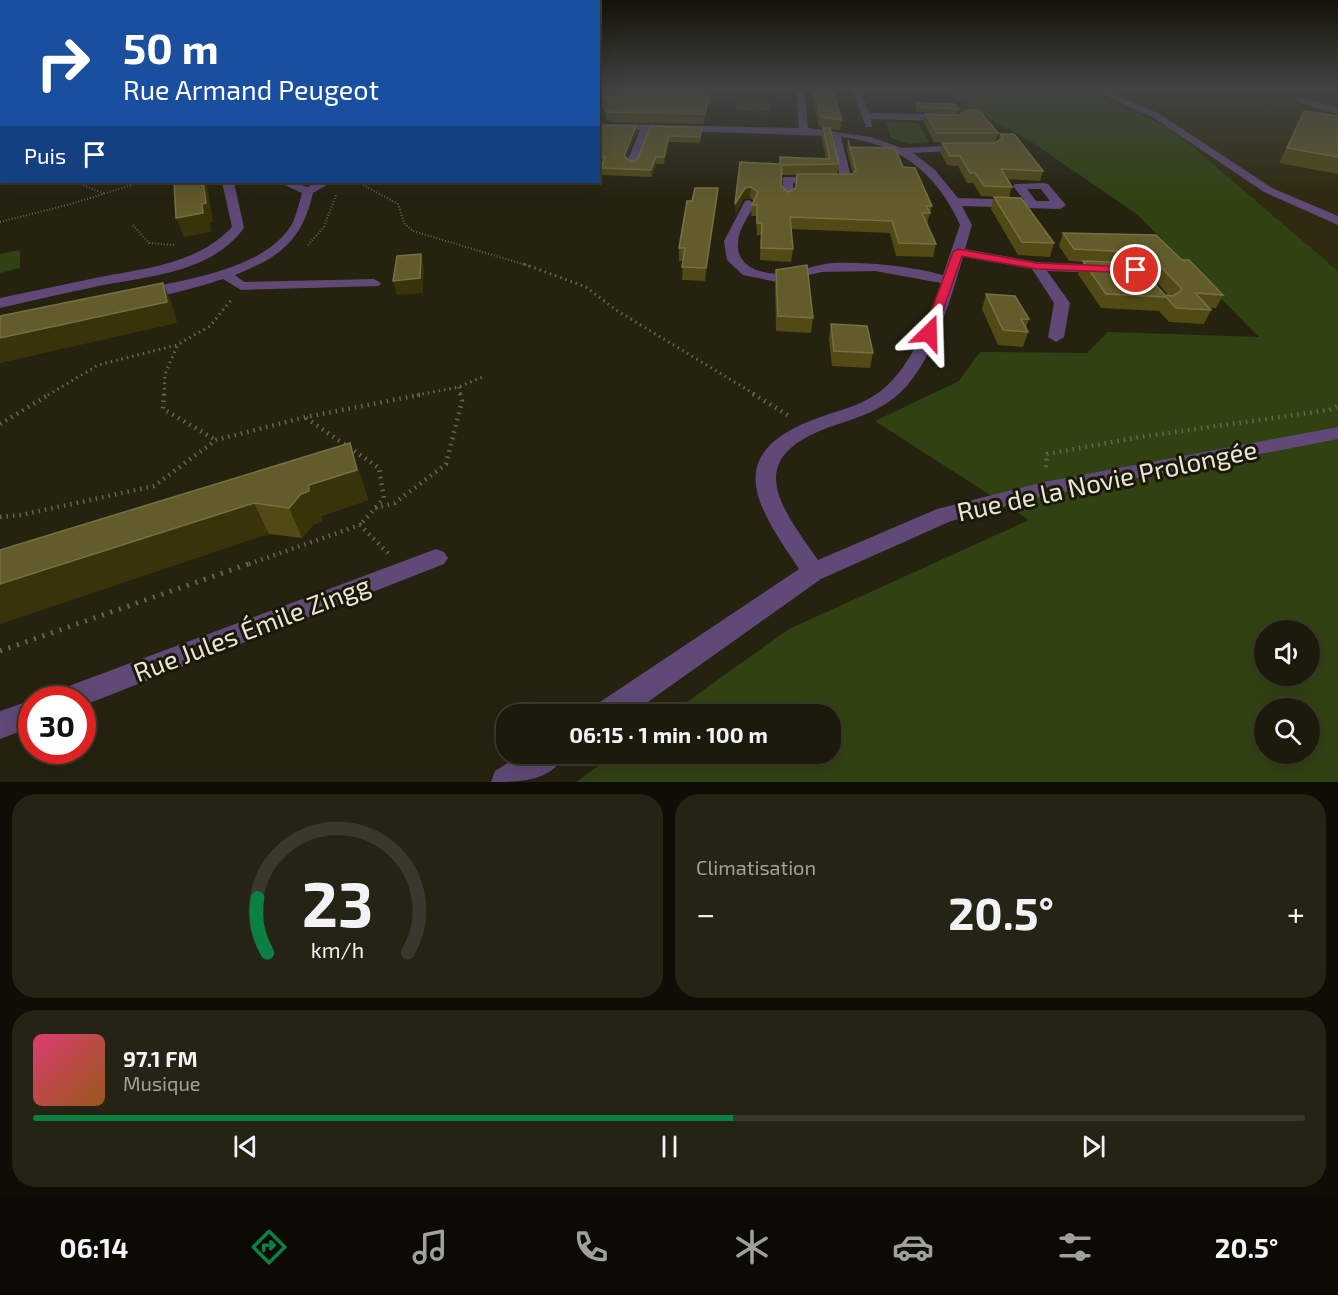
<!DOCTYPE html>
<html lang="fr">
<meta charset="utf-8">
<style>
:root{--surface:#1c1a0b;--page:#252314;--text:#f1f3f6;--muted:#a0a19d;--line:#3a382c;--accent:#0b8043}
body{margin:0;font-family:"Exo 2",sans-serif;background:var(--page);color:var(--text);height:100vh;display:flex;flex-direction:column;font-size:22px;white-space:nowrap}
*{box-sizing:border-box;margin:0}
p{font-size:20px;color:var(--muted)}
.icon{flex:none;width:33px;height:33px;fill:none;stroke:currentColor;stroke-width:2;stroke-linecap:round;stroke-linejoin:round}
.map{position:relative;height:782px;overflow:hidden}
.side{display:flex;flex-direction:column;gap:12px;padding:12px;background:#0f0e06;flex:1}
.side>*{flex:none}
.top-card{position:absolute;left:0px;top:0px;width:600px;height:183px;box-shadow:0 6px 24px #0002,0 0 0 2px var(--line);background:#1a4fa0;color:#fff;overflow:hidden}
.buttons{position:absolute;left:1254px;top:620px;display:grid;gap:12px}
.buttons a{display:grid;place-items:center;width:66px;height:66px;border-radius:50%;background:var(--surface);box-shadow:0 6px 24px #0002,0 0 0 2px var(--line);font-size:30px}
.speed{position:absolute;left:18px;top:686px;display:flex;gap:12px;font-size:30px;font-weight:700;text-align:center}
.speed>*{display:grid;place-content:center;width:78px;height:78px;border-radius:50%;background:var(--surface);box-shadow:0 6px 24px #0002,0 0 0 2px var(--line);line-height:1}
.speed .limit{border:9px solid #d22;background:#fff;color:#111}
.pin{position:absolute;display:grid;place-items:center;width:51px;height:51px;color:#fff;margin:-26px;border:3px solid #fff;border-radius:50%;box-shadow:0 2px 6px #0007}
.me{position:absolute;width:66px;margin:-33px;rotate:22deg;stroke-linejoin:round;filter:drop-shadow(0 0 4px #0008)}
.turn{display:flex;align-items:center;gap:21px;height:126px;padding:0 24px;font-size:27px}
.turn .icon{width:78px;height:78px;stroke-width:2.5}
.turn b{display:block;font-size:42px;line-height:51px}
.then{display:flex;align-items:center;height:57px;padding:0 24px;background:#0003;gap:12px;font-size:22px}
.big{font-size:45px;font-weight:700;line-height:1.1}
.side .widget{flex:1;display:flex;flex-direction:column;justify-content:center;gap:9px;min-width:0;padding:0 21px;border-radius:24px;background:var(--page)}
.side .dial{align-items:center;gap:0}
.dial svg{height:156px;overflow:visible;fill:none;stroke:var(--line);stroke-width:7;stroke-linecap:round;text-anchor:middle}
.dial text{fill:var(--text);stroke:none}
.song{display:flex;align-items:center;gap:18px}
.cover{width:72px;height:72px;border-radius:9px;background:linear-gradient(135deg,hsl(340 70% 55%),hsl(30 70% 35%))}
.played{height:6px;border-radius:3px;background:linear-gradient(90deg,var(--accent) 55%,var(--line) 55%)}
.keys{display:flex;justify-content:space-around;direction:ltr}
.heat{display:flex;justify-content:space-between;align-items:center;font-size:33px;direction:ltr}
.side .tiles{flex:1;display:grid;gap:12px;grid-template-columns:1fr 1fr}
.widget:last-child{grid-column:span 2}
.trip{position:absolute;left:496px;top:704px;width:345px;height:60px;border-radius:24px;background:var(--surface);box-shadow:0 6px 24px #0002,0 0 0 2px var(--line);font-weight:700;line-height:60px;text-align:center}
.menu{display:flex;height:96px;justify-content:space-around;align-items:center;background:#0b0a04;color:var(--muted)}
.menu .icon{width:42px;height:42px}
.menu .selected{color:var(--accent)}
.menu b{font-size:27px;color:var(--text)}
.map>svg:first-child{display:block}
.built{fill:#2f2a10}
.green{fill:#314212;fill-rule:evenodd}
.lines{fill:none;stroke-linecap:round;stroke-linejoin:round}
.path-far3{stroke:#686554;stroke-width:2;stroke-dasharray:1 2;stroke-linecap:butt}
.path-far2{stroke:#686554;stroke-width:3;stroke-dasharray:1.5 4;stroke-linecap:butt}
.path-far1{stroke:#686554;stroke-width:4.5;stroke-dasharray:1.5 5;stroke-linecap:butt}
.path{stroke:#686554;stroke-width:5;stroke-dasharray:2 7;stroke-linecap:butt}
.minor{fill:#604877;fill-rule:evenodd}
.wall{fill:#524a15;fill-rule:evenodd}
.shaded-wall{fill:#39330a}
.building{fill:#625b2a;stroke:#777046;stroke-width:1.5}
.route{fill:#e11d48;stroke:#92132f;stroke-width:1.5}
.labels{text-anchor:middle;stroke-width:6;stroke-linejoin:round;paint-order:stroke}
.near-street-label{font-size:26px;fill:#e8e6da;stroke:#1c1806}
</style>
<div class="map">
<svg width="1338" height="782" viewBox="0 0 1338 782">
<rect width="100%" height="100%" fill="#25220f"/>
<path class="built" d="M 1083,89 L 1338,89 L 1338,271 L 1172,129 Z"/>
<path class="green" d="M 938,89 L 1083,89 L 1172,129 L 1338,271 L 1338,782 L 576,782 L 616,753 L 831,753 L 831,714 L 670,714 L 789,629 L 1029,520 L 875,421 L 959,381 L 980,352 L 1087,353 L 1108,332 L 1259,337 L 1138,215 L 1030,141 ZM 1264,630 L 1310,630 L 1310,675 L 1264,675 ZM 1264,708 L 1310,708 L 1310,753 L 1264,753 Z
M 736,97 L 766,98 L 770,100 L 770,109 C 761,113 745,112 736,108 Z
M 885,122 L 918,123 L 929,142 L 909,144 L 891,138 Z
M 20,250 L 20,268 L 0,273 L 0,254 Z"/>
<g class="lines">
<path class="path-far3" d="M 706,103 L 711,103 L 715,89
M 75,182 L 105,194
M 358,182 L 398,204 L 404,223 L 413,231 L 529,266
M 0,222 L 71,204 L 141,182
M 133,225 L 149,243 L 175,245
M 308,245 L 324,227 L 336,195"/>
<path class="path-far2" d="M 524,264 L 586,287 L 616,310 L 756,395
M 459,387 L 461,395
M 48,395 L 98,365 L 177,345 L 210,326 L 232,299
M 164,395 L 165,374 L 177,346
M 417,395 L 459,387 L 485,376"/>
<path class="path-far1" d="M 164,394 L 163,409 L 216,440
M 753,394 L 791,417
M 306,418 L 379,468 L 384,498 L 360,525
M 0,424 L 50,394
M 1046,467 L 1047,454 L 1140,437 L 1329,410 L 1338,406
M 375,508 L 395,503 L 446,464 L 462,401 L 460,394
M 0,517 L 21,515 L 154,486 L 216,440 L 306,417 L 424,394
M 249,564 L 360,525 L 389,554"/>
<path class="path" d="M 0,651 L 254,562"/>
<path class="minor" d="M 796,89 L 804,89 L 808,128 L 871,137 L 902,148 L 968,145 L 969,147 L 964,150 L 913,153 L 935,170 L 958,198 L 1024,200 L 1013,186 L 1015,184 L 1044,183 L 1048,184 L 1066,205 L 1060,209 L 962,206 L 972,225 L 965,249 L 1037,262 L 1105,265 L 1112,269 L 1105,273 L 1047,271 L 1070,303 L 1064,337 L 1056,342 L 1048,337 L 1054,303 L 1032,269 L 963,257 C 950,301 932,368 894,398 C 874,414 849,420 827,428 C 742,460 781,507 818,560 L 937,509 L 1044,482 L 1338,427 L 1338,439 L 1044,496 L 951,521 L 821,579 L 631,714 L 593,714 L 597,704 L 799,569 C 760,510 720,457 810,421 C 834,411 861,407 882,390 C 913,365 928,320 941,283 L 875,271 L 822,272 L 777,282 L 743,275 L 727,260 L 724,241 L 745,201 L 749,200 L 755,204 C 749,216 739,228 738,242 C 735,271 771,277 793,272 C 807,269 819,264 833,263 C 871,262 907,266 943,275 L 960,225 C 936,172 900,144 841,137 L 852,181 L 850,183 L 793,183 L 794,197 L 788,201 L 782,197 L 783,177 L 840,177 L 831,136 L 650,130 L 636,164 L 631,167 L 626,164 L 640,130 L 598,130 L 598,124 L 614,124 L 799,128 ZM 1027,189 L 1041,189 L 1050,201 L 1036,201 Z
M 852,89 L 860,89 L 869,113 L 947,115 L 952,118 L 947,121 L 871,119 L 872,127 L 866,127 Z
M 1090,89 L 1101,89 L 1160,114 L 1272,188 L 1338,216 L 1338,225 L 1264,192 L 1154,118 Z
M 1302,98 L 1338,108 L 1338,114 L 1299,103 L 1299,99 Z
M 222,182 L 234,182 L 244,228 C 211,273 149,276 99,286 C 66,293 33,300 0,308 L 0,298 C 33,291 67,284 100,277 C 147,268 197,264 232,227 Z
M 278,182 L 293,182 L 307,187 L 318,182 L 332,182 L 313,193 C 302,241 280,257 235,275 L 244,282 L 374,279 L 381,283 L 379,286 L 241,290 L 223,279 C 205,285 152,301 136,297 L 134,294 L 136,291 C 183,279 264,271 292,224 C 297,214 299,203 302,193 Z
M 436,549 L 444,552 L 448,558 L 444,564 L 82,706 L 82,699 L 54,699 L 58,690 Z
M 32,700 L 32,727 L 0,739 L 0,711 Z
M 524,753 L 566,753 C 552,782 520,782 491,782 L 495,771 Z"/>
</g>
<path class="wall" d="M 598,89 L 711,89 L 704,124 L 609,122 L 609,120 L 606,120 L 605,111 L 607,108 L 598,107 Z
M 812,89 L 832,89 L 842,120 L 840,130 L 831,129 L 839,164 L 837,174 L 853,174 L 847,150 L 848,140 L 850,147 L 903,167 L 932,206 L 927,224 L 936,244 L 933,257 L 896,256 L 890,233 L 791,229 L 793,249 L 791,262 L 760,260 L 761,235 L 757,235 L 756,216 L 751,216 L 752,205 L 754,201 L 750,198 L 744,199 L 735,215 L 740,162 L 779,164 L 780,157 L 826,159 L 822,138 L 823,128 L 826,128 L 819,127 L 812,92 ZM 782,175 L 796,175 L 795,188 L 788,192 L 781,186 Z
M 916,103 L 959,109 L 957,114 L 917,112 L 915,108 Z
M 0,110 L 2,110 L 2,144 L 0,143 Z
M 1304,111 L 1338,116 L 1338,174 L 1279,163 Z
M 925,114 L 998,133 L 995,143 L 934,142 L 924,123 Z
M 651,126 L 702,128 L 700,143 L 669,142 L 664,164 L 656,164 L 652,177 L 601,175 L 601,168 L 602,164 L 598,164 L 598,133 L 637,132 L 626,158 L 632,162 L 638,158 Z
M 1000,134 L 1043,171 L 1040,181 L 1007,179 L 1012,187 L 1009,197 L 1054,243 L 1050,257 L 1018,255 L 991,209 L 994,197 L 1002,197 L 981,196 L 973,183 L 967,183 L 958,166 L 947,165 L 940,152 L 942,143 L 995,143 L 998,141 Z
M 718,188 L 717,201 L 705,281 L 682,280 L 683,261 L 679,261 L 679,248 L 692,201 Z
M 1063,233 L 1182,260 L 1223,295 L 1216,308 L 1208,308 L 1211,310 L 1204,324 L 1169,322 L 1159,311 L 1101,308 L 1078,274 L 1083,262 L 1069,261 L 1059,246 ZM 1138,265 L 1143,266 L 1169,296 L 1165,295 Z
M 776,270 L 813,318 L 811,333 L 776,331 L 775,284 Z
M 986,294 L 1029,319 L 1026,328 L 1028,332 L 1023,347 L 998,345 L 982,309 Z
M 831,324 L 873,353 L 870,368 L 832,366 L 829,339 Z
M 360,474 L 368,500 L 321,516 L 322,521 L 314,524 L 302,538 L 269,534 L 0,550 Z"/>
<path class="shaded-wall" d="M 710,89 L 711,89 L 704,124 L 705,114 Z
M 636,126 L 637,132 L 624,163 L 624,156 Z
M 669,136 L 669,142 L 664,164 L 664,157 Z
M 656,157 L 656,164 L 652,177 L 651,170 Z
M 203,182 L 207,182 L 213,222 L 210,223 L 211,232 L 184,237 L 176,218 Z
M 751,187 L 750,198 L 744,199 L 735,215 L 735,204 L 745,188 Z
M 718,188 L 717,201 L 705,281 L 706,268 Z
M 421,254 L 424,268 L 423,293 L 397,295 L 393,281 Z
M 163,283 L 172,304 L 177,323 L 0,363 L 0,338 Z
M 350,443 L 368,500 L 321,516 L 322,521 L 314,524 L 302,538 L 289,508 L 309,485 Z
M 254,503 L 269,534 L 0,624 L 0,584 Z"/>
<path class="building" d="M 598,89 L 710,89 L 705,114 L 609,112 L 610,111 L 605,111 L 612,99 L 598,98 Z
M 814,89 L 832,89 L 842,120 L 821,117 Z
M 916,103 L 955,104 L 959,109 L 918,107 Z
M 0,110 L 2,110 L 2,129 L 0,129 Z
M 966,110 L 979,110 L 998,133 L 937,133 L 925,114 L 959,115 Z
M 1304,111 L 1338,116 L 1338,157 L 1287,148 Z
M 603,126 L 636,126 L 624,156 L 632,162 L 638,158 L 651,126 L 702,128 L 700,137 L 669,136 L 664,157 L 656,157 L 651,170 L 601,168 L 605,157 L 598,157 L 598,133 Z
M 823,128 L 830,128 L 839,164 L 782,165 L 781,186 L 788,192 L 796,188 L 797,174 L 853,174 L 856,170 L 848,140 L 850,147 L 895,148 L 903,167 L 915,168 L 932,206 L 926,206 L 930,213 L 922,213 L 936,244 L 899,243 L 892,221 L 790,217 L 793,249 L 761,248 L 762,223 L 757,223 L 757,205 L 752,205 L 758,192 L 751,187 L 745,188 L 735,204 L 740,162 L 780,164 L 780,157 L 830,159 Z
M 1000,134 L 1014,134 L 1043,171 L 1001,169 L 1012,187 L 984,186 L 975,173 L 970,173 L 960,156 L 950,156 L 942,143 L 995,143 L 1003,138 Z
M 174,182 L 203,182 L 206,203 L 202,204 L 203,213 L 176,218 Z
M 695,188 L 718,188 L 706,268 L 682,267 L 685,248 L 679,248 L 687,201 L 692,201 Z
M 994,197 L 1021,198 L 1054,243 L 1022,242 Z
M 1063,233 L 1156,235 L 1182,260 L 1189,260 L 1223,295 L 1195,293 L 1211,310 L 1176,308 L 1166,297 L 1106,294 L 1083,261 L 1136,263 L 1165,295 L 1173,296 L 1181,291 L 1181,288 L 1148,253 L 1074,249 Z
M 421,254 L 420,278 L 393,281 L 397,256 Z
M 807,265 L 813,318 L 778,316 L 776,270 Z
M 163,283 L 167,302 L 0,338 L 0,316 Z
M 986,294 L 1015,296 L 1029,319 L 1021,319 L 1028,332 L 1003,330 Z
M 831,324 L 867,326 L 873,353 L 834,351 Z
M 350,443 L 357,470 L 309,485 L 309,491 L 301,494 L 289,508 L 254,503 L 0,584 L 0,550 Z"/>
<linearGradient id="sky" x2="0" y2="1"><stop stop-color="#141308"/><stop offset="0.45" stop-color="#404442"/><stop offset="1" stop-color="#404442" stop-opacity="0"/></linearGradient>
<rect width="1338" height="199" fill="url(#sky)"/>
<path class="route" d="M 958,249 L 1037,263 L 1136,267 L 1142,270 L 1136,273 L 1037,269 L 962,256 L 935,333 L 933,335 L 924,335 L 923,333 L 953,252 Z"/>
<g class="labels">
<g class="near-street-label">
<text transform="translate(1107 481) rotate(-12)" y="9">Rue de la Novie Prolongée</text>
<text transform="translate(252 629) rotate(-21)" y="9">Rue Jules Émile Zingg</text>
</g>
</g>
</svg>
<div class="buttons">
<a><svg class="icon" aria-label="sound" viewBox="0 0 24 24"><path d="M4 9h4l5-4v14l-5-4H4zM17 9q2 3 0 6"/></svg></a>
<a><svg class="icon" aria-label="search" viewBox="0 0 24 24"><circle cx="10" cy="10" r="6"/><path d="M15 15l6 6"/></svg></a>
</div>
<div class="speed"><div class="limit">30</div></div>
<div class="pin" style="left:1136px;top:270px;background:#d93025"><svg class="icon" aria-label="arrive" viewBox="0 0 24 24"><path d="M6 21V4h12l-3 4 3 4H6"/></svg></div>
<svg class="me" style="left:929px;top:333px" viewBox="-20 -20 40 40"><path d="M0-17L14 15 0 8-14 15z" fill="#e11d48" stroke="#fff" stroke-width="4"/></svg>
<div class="trip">06:15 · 1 min · 100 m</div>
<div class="top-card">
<div class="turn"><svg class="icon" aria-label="right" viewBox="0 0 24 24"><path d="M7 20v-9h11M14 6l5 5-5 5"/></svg><div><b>50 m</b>Rue Armand Peugeot</div></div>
<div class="then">Puis<svg class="icon" aria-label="arrive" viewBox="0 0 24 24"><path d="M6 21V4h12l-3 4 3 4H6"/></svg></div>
</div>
</div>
<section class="side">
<div class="tiles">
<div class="widget dial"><svg viewBox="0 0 100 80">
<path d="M14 69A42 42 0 1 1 86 69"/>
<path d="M14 69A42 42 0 0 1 9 41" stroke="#0b8043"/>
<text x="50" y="56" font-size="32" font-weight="700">23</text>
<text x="50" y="72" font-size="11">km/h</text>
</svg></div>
<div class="widget"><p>Climatisation</p>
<div class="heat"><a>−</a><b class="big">20.5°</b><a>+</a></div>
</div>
<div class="widget">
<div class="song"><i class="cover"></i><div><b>97.1 FM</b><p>Musique</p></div></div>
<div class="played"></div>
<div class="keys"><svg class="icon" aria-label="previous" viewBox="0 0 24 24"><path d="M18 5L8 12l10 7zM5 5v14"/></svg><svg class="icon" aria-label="pause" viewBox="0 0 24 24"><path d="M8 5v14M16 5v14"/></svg><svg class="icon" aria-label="next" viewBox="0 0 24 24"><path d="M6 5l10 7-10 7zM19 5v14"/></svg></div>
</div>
</div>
</section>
<nav class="menu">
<b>06:14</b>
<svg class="icon selected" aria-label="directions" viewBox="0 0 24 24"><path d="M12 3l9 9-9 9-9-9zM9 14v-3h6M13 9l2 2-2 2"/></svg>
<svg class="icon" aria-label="music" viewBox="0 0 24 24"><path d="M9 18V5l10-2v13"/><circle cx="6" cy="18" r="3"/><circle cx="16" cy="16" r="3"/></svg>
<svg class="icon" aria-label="phone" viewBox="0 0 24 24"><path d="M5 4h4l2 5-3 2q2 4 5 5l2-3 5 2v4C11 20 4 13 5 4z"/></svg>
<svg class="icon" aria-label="climate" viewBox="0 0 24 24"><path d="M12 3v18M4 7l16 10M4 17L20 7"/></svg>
<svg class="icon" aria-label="car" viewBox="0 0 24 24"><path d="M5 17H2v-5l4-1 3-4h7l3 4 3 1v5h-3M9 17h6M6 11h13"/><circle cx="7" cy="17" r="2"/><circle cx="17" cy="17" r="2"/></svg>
<svg class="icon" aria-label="filters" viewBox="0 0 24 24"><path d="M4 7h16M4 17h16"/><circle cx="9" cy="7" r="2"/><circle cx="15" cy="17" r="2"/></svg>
<b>20.5°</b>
</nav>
